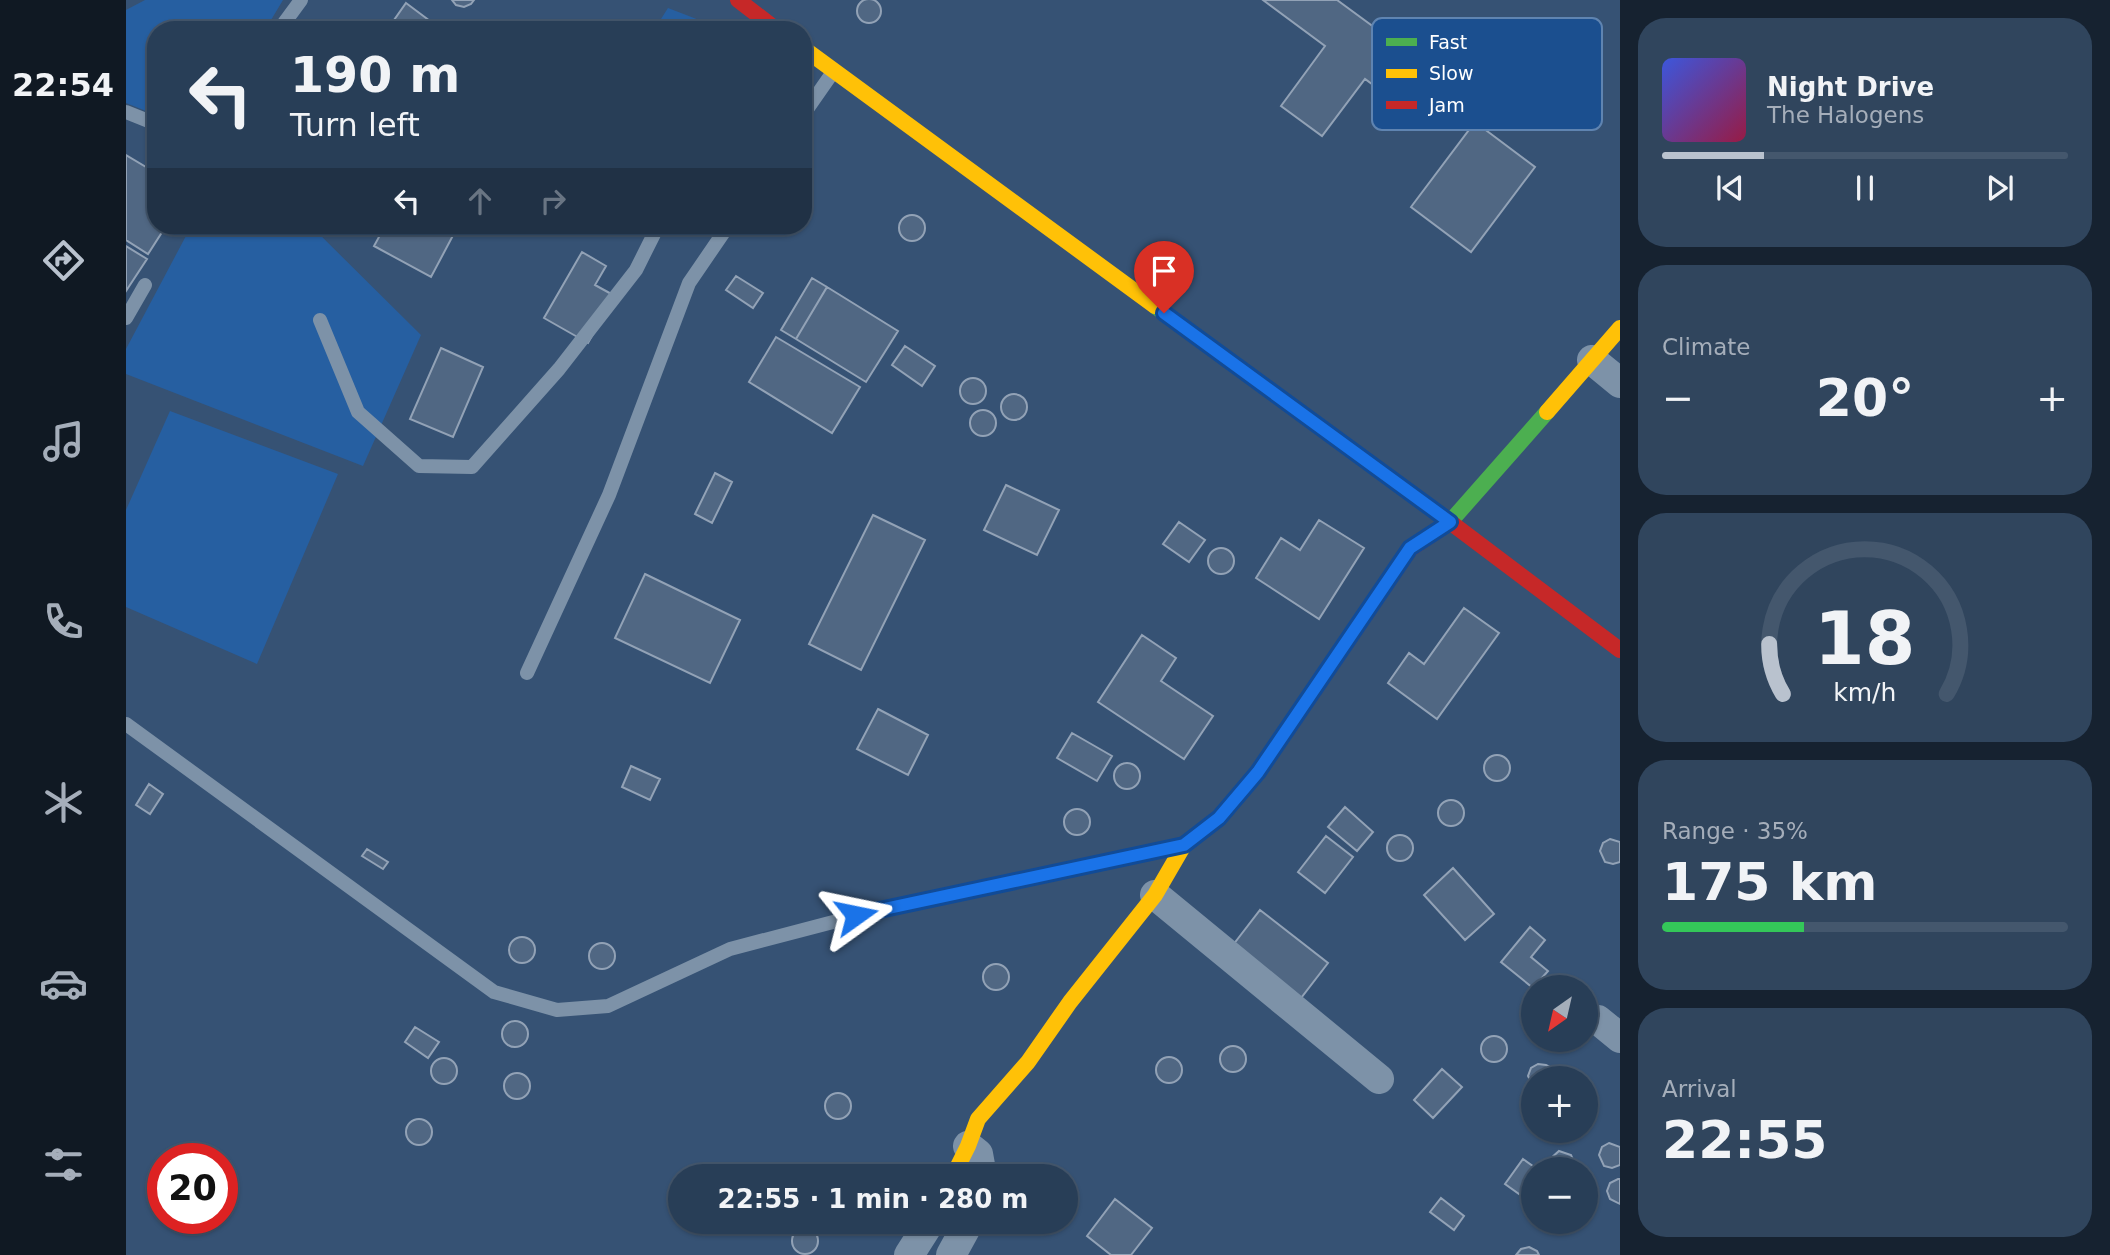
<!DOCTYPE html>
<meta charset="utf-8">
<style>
:root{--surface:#283e57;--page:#30455d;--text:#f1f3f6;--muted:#a5aeba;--line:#44576d;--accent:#b9c2ce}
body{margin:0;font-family:"DejaVu Sans",sans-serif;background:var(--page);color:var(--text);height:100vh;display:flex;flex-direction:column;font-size:26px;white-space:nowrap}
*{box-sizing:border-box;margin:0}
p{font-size:23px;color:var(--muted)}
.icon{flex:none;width:38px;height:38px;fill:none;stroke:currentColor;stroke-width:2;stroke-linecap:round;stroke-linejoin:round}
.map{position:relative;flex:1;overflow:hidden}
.side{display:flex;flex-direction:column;gap:18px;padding:18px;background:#162230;width:490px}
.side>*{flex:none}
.banner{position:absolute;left:21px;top:21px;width:665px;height:214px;border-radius:28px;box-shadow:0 2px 5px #0004,0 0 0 2px var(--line);background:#283e57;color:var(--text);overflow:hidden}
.needle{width:46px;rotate:214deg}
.buttons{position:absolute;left:1395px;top:975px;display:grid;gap:14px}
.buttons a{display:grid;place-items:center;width:77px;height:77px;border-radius:50%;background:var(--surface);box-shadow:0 2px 5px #0004,0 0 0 2px var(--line);font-size:35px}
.speed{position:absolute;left:21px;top:1143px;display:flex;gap:14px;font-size:35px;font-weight:700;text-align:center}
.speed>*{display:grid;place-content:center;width:91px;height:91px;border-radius:50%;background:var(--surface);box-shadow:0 2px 5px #0004,0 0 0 2px var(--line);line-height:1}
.speed .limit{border:10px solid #d22;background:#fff;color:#111}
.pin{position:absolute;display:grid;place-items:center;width:60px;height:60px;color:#fff;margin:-72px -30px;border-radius:50% 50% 50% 0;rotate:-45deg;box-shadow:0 0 7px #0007}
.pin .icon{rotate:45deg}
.me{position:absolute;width:77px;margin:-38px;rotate:78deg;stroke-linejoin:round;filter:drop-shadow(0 0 5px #0008)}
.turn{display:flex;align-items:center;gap:24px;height:147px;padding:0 28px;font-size:32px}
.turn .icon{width:91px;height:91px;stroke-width:2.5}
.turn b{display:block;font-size:49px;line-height:60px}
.lanes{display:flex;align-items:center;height:66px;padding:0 28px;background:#0003;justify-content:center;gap:35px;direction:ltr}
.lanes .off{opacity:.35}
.big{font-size:52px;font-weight:700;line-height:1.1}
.side .card{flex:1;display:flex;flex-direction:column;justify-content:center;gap:10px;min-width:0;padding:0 24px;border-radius:28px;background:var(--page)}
.side .dial{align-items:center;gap:0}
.dial svg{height:182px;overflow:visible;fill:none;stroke:var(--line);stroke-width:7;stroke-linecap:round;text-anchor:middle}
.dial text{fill:var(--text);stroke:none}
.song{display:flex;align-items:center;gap:21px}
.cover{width:84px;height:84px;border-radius:10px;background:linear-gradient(135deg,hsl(230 70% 55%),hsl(340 70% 35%))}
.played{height:7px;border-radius:4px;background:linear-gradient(90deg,var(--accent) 25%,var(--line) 25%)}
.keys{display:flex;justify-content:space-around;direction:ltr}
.heat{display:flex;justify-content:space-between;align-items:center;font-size:38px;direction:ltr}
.charge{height:10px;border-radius:5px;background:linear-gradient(90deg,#34c759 35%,var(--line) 0)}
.trip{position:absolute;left:542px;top:1164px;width:410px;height:70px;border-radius:35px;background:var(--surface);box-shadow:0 2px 5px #0004,0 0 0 2px var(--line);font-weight:700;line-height:70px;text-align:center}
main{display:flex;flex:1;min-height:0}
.menu{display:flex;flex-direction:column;width:126px;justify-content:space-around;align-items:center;background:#101923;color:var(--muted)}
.menu .icon{width:49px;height:49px}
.menu .current{color:var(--accent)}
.menu b{font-size:32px;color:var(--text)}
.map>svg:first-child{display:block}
.green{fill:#265fa1}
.building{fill:#506783;stroke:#92a2b6;stroke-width:2}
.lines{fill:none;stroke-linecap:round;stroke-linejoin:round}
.lane{stroke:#7d92a8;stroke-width:14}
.street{stroke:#7d92a8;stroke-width:30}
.fast{stroke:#4caf50;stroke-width:16}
.slow{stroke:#ffc107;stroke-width:16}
.jam{stroke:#c62828;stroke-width:16}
.route-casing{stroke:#114b97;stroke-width:18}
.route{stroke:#1a73e8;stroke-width:12}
.key{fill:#1b4f8f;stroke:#5f84b1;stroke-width:2}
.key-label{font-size:19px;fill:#fff}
</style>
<main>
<nav class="menu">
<b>22:54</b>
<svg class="icon current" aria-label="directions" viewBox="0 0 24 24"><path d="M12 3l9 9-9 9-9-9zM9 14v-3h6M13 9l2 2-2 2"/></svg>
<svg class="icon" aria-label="music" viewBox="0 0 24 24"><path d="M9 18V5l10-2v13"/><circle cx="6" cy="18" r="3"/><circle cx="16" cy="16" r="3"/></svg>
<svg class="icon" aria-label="phone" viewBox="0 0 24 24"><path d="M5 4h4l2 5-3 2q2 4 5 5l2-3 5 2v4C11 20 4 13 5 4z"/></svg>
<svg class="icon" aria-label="climate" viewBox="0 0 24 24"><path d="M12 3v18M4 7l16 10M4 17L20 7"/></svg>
<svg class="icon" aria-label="car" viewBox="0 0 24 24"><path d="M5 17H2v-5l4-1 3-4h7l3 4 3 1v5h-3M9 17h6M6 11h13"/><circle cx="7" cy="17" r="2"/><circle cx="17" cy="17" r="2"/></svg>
<svg class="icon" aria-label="filters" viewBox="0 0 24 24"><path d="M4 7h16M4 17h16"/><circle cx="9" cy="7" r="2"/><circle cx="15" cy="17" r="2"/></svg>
</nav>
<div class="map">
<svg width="1494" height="1255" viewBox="0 0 1494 1255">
<rect width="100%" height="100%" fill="#365274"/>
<path class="green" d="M 19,0 L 157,0 L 139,30 L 30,30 L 30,115 L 0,103 L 0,10 Z
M 542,8 L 599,30 L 528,30 Z
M 68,226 L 185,226 L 295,335 L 237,466 L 0,374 L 0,349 L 61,234 Z
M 44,411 L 212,474 L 131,664 L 0,607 L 0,510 Z"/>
<path class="building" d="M731 11a12 12 0 1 1 24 0a12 12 0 1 1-24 0Z
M 326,0 L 348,0 L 345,4 L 338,7 L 330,5 Z
M 1137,0 L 1211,0 L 1305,69 L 1277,107 L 1239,79 L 1196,136 L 1155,106 L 1199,46 Z
M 280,3 L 316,30 L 261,30 Z
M 1349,122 L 1409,167 L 1345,252 L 1285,207 Z
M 0,155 L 30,173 L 30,226 L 40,226 L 22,254 L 0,240 Z
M773 228a13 13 0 1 1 26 0a13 13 0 1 1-26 0Z
M 259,226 L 332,226 L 305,277 L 248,246 Z
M 0,246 L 21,259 L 0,291 Z
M 456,252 L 480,266 L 469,285 L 489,296 L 462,343 L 418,318 Z
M 610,276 L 637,293 L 627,308 L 600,290 Z
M 686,278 L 701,287 L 670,339 L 655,330 Z
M 701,287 L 772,331 L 740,382 L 670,339 Z
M 650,337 L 734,387 L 706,433 L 623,382 Z
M 779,346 L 809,366 L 796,386 L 766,365 Z
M 315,348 L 357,367 L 327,437 L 284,419 Z
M834 391a13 13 0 1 1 26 0a13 13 0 1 1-26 0Z
M875 407a13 13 0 1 1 26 0a13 13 0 1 1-26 0Z
M844 423a13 13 0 1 1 26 0a13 13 0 1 1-26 0Z
M 589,473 L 606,482 L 586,523 L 569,514 Z
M 880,485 L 933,510 L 911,555 L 858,530 Z
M 747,515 L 799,540 L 735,670 L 683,644 Z
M 1193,520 L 1238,548 L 1193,619 L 1130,578 L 1155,538 L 1174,550 Z
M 1053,522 L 1079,540 L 1063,562 L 1037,544 Z
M1082 561a13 13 0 1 1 26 0a13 13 0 1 1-26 0Z
M 519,574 L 614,620 L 584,683 L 489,638 Z
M 1338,608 L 1373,633 L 1311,719 L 1262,683 L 1283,653 L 1298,664 Z
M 1016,635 L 1050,658 L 1035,681 L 1087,716 L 1058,759 L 972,702 Z
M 752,709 L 802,735 L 782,775 L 731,749 Z
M 946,733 L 986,756 L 971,781 L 931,758 Z
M1358 768a13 13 0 1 1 26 0a13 13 0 1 1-26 0Z
M988 776a13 13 0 1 1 26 0a13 13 0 1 1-26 0Z
M 505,766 L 534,779 L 524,800 L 496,787 Z
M 23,784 L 37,794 L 24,814 L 10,805 Z
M1312 813a13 13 0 1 1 26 0a13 13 0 1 1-26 0Z
M 1219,807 L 1247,832 L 1231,851 L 1202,827 Z
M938 822a13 13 0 1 1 26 0a13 13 0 1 1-26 0Z
M1261 848a13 13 0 1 1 26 0a13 13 0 1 1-26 0Z
M 1200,836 L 1227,857 L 1199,893 L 1172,872 Z
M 1484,839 L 1494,842 L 1494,862 L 1487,864 L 1479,862 L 1474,851 L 1477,843 Z
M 241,849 L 262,862 L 257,869 L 236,856 Z
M 1327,868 L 1368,914 L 1339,940 L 1298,895 Z
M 1134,910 L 1202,963 L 1175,998 L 1107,945 Z
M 1404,927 L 1419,940 L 1405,957 L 1422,971 L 1407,988 L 1375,962 Z
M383 950a13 13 0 1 1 26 0a13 13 0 1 1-26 0Z
M463 956a13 13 0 1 1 26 0a13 13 0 1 1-26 0Z
M857 977a13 13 0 1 1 26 0a13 13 0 1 1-26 0Z
M376 1034a13 13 0 1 1 26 0a13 13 0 1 1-26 0Z
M 289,1027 L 313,1042 L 302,1058 L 279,1042 Z
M1355 1049a13 13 0 1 1 26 0a13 13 0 1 1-26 0Z
M1094 1059a13 13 0 1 1 26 0a13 13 0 1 1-26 0Z
M1030 1070a13 13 0 1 1 26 0a13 13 0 1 1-26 0Z
M305 1071a13 13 0 1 1 26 0a13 13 0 1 1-26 0Z
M 1412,1064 L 1420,1065 L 1424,1067 L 1427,1078 L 1407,1078 L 1407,1086 L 1402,1076 L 1405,1068 Z
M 1316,1069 L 1336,1087 L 1307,1118 L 1288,1100 Z
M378 1086a13 13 0 1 1 26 0a13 13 0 1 1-26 0Z
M699 1106a13 13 0 1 1 26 0a13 13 0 1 1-26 0Z
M280 1132a13 13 0 1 1 26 0a13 13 0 1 1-26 0Z
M 1483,1143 L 1494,1147 L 1494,1165 L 1486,1168 L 1478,1166 L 1473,1155 L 1476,1147 Z
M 1433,1151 L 1445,1155 L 1448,1162 L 1447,1169 L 1424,1169 L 1424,1159 Z
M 1397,1159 L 1411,1169 L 1407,1169 L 1407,1204 L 1379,1184 Z
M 1492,1179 L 1494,1179 L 1494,1204 L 1484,1199 L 1481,1191 L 1484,1183 Z
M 1315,1198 L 1338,1216 L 1328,1230 L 1304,1212 Z
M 989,1199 L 1026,1228 L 1005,1255 L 985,1255 L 961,1236 Z
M666 1241a13 13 0 1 1 26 0a13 13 0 1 1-26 0Z
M 1403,1247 L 1411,1251 L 1413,1255 L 1390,1255 L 1395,1249 Z"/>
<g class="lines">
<path class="lane" d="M 153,30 L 175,0
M 0,112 L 30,124
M 677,115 L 707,72
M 0,318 L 19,285
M 194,320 L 232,412 L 293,466 L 346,467 L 433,369 L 510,270 L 532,226
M 401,673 L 483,495 L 563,283 L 602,226
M 0,724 L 368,992 L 431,1010 L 482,1006 L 604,949 L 730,916 L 1050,847"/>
<path class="street" d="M 1466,360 L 1494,383
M 1029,895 L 1253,1079
M 1472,1020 L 1494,1038
M 842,1146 L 852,1154 L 856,1176
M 783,1255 L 804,1222
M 825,1255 L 843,1222"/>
<path class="fast" d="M 1029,306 L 1324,522 L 1421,412"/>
<path class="slow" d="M 677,48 L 1029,306
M 1421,412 L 1494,328
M 827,1176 L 842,1146 L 852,1119 L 902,1062 L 944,1002 L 1029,895 L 1058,845 L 1093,818 L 1132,772 L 1159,733"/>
<path class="jam" d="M 612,0 L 651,30
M 1159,733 L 1284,549 L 1324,522 L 1494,650"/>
</g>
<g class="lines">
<g class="route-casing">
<path id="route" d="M 730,915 L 1058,845 L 1093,818 L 1132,772 L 1284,548 L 1324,522 L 1038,313"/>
</g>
<use href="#route" class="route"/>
</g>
<rect x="1246" y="18" width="230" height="112" rx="10" class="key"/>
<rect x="1260" y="38" width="31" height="8" fill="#4caf50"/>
<rect x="1260" y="69" width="31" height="9" fill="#ffc107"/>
<rect x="1260" y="101" width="31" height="8" fill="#c62828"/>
<g class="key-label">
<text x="1303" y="49">Fast</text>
<text x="1303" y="80">Slow</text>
<text x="1303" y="112">Jam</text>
</g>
</svg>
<div class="buttons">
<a><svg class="needle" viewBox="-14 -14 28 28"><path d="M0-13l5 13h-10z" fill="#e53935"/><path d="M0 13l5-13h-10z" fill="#a5aeba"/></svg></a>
<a>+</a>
<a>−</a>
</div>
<div class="speed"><div class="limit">20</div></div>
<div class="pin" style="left:1038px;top:313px;background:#d93025"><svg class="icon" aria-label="arrive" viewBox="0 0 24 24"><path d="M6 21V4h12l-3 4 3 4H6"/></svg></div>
<svg class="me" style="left:730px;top:915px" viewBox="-20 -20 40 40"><path d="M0-17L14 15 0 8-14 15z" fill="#1a73e8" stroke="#fff" stroke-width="4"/></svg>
<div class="trip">22:55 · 1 min · 280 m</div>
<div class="banner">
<div class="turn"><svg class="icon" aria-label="left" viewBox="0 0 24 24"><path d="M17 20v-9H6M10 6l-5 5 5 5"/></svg><div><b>190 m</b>Turn left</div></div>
<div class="lanes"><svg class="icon" aria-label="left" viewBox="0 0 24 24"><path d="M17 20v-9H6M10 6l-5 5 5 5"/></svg><svg class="icon off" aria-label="ahead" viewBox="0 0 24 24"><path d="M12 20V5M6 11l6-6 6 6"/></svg><svg class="icon off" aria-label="right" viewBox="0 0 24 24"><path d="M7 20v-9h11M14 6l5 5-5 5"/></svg></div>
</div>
</div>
<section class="side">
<div class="card">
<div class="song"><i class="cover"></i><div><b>Night Drive</b><p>The Halogens</p></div></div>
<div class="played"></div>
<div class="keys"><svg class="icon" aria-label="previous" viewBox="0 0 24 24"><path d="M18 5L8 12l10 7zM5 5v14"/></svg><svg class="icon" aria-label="pause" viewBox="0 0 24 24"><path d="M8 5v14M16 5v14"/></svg><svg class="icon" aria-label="next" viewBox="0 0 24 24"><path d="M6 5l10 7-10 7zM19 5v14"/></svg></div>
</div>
<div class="card"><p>Climate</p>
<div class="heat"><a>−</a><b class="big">20°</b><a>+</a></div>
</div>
<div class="card dial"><svg viewBox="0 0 100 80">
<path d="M14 69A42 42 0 1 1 86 69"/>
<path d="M14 69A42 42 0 0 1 8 47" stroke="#b9c2ce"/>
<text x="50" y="56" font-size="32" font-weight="700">18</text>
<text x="50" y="72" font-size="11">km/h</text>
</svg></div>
<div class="card"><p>Range · 35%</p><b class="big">175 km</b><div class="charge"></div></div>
<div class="card"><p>Arrival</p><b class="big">22:55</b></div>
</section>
</main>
